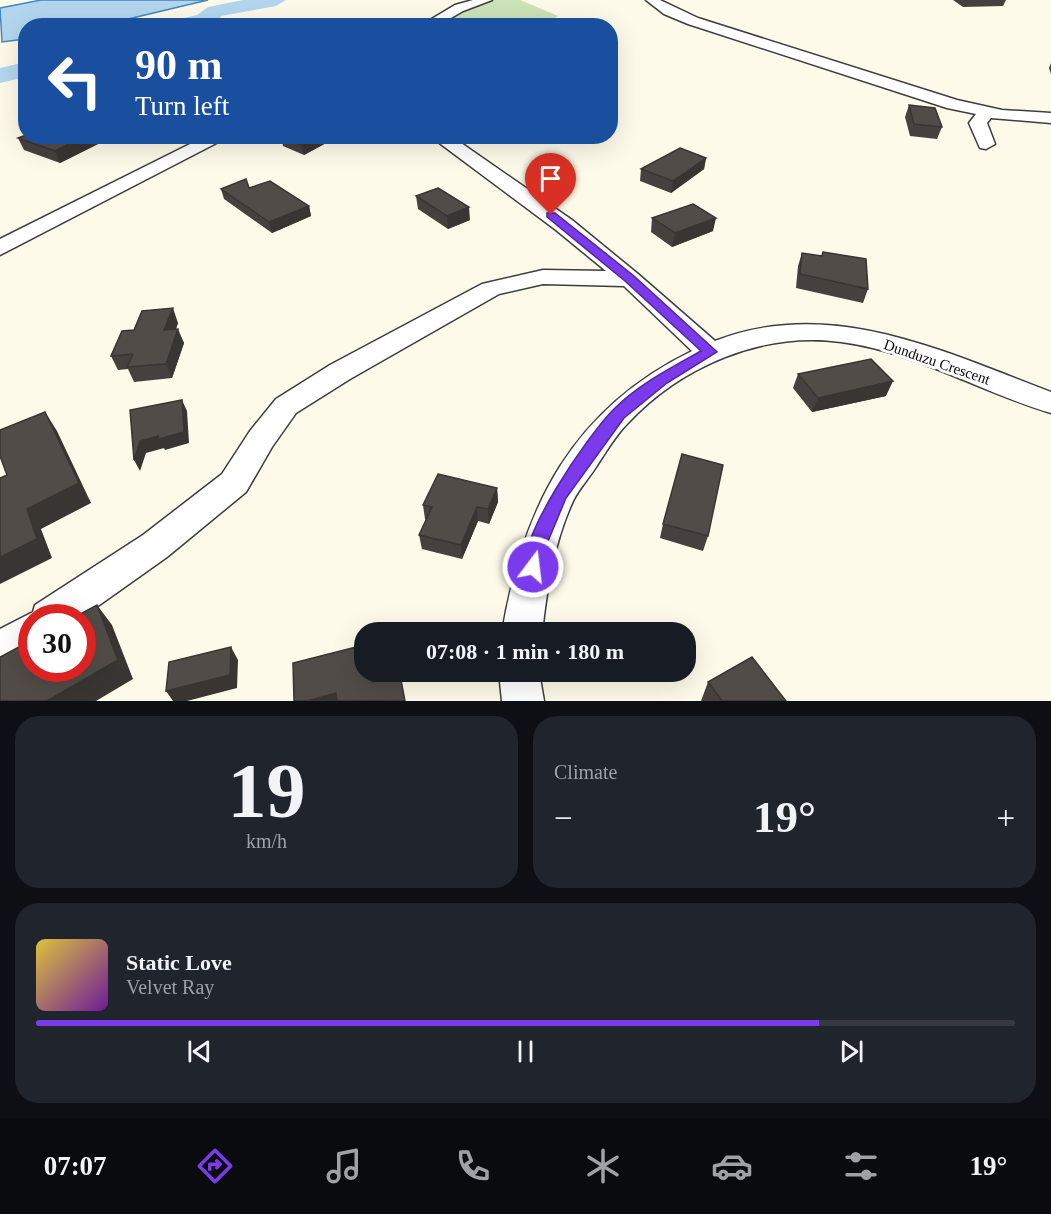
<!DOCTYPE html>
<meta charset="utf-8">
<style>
:root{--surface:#171b24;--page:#20242c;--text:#f1f3f6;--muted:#9ea1a6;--line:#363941;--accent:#7c3aed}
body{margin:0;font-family:"Times New Roman",serif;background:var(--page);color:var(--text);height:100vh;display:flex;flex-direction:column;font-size:22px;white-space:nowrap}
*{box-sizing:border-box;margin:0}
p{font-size:20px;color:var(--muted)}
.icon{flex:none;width:33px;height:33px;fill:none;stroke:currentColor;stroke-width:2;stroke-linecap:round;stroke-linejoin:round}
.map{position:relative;height:701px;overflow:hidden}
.panel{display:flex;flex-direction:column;gap:15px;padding:15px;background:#0d0f14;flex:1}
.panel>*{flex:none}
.banner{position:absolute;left:18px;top:18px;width:600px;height:126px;border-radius:24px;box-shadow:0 6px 24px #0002;background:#1a4fa0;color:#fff;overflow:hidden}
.speed{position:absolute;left:18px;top:604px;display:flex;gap:12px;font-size:30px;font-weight:700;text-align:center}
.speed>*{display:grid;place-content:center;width:78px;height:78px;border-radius:50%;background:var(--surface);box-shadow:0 6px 24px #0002;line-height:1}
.speed .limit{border:9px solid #d22;background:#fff;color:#111}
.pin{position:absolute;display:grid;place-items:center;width:51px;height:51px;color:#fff;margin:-62px -26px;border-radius:50% 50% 50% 0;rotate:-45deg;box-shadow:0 0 6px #0007}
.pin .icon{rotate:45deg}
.me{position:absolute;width:66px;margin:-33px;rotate:15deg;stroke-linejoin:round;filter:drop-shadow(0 0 4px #0008)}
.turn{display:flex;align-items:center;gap:21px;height:126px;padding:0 18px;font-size:27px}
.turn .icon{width:78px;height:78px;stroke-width:2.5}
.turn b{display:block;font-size:42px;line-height:51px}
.big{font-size:45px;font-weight:700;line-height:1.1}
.panel .card{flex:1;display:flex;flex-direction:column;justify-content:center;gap:9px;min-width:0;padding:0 21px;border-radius:24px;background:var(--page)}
.panel .dial{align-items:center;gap:0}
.dial b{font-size:78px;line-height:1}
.song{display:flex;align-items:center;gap:18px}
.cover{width:72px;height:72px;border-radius:9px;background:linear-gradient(135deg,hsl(50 70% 55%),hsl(280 70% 35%))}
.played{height:6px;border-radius:3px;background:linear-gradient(90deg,var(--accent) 80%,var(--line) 80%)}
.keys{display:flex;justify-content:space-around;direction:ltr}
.heat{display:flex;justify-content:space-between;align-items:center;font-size:33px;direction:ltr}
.panel .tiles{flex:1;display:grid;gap:15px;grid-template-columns:1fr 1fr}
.card:last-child{grid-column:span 2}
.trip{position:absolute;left:354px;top:622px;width:342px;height:60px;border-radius:24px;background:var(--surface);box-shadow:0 6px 24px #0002;font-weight:700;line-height:60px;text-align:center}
.dock{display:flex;height:96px;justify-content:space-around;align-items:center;background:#090b0e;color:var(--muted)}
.dock .icon{width:42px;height:42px}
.dock .selected{color:var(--accent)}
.dock b{font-size:27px;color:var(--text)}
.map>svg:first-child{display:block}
.green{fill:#cce2b7}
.water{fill:#b3d6ee;stroke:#4287bd;stroke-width:1.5}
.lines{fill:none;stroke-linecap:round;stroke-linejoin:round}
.river{fill:#b3d6ee;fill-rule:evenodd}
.street-casing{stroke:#3d3d3d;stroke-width:3}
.street{fill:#fff;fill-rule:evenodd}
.wall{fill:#46413e}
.shaded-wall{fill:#393532}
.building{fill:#514c48;stroke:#393532;stroke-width:1.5}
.route{fill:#7c3aed;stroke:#51269a;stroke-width:1.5}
.labels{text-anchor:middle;stroke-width:6;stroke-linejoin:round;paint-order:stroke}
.street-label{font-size:15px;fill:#0a0a0a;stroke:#fff}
</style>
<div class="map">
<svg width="1051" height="701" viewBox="0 0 1051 701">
<rect width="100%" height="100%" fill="#fdfae9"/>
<path class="green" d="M 493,0 L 520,0 L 558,16 C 528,37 480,24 446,17 L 464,7 Z"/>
<path class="water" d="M 41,0 L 208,0 L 103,25 L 26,26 L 25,39 L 2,42 L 0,8 Z"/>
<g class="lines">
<path class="river" d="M 243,0 L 286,0 L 276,6 L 221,16 L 217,22 L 206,26 L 169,26 L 171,21 L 197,15 L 208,7 Z
M 26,62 L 26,77 L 0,83 L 0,68 Z"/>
<g class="street-casing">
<path id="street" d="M 473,0 L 492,0 L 463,11 L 437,26 L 420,26 L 455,5 Z
M 646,0 L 660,0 L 698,18 L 957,100 L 1002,110 L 1051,113 L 1051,123 L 991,118 L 987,123 L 995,144 L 986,149 L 980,148 L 969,123 L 976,114 L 947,108 L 688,24 L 664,14 Z
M 206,136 L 230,136 L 0,255 L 0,239 Z
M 430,136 L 451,136 L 572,220 L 638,274 L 715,341 C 830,296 943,351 1051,392 L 1051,413 C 980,392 916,352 841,342 C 763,331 681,366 628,423 C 615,436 606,452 596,467 C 589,478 579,489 573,501 C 554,542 547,588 542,633 L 502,633 C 523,506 573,409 692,351 L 624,286 L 543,284 L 499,294 L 350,379 L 296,413 L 272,447 L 246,492 L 167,557 L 81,618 L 32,618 L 32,653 L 0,670 L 0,629 L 33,612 L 35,605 L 143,535 L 222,474 L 250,431 L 276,399 L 330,365 L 482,284 L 543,270 L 606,271 L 556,230 Z
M 499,672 L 539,672 L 544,701 L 502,701 Z"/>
</g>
<use href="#street" class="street"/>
</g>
<path class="wall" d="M 953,0 L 1006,0 L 1003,6 L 963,7 Z
M 1051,63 L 1051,74 L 1049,68 Z
M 909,105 L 942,127 L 937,139 L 910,136 L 905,117 Z
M 114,136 L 60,163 L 24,150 L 18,138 Z
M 281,136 L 339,136 L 304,155 L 283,146 Z
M 706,158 L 704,169 L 671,193 L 640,181 L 641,169 Z
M 249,188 L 309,206 L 311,216 L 272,233 L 224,199 L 221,189 Z
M 416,196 L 470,220 L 448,229 L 418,209 Z
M 652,218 L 713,231 L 672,247 L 651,232 Z
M 823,252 L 868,289 L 863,303 L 796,288 L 798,266 L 802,253 L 822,256 Z
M 178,323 L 176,329 L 184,343 L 172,378 L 134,382 L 128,369 L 118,370 L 111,356 L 134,330 Z
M 798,374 L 886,396 L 812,412 L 793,388 Z
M 497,488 L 498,502 L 489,524 L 478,521 L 462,559 L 422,549 L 419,535 L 426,520 L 425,519 L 423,505 Z
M 663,524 L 708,536 L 703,551 L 660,538 Z
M 708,682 L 786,701 L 701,701 Z"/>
<path class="shaded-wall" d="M 85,136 L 114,136 L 60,163 L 55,151 Z
M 318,136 L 339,136 L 304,155 L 301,145 Z
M 706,158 L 704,169 L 671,193 L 673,181 Z
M 309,206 L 311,216 L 272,233 L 269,222 Z
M 469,207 L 470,220 L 448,229 L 447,216 Z
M 716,218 L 713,231 L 672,247 L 675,233 Z
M 173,308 L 178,323 L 170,345 L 164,330 Z
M 178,329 L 184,343 L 172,378 L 166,364 Z
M 893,381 L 886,396 L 812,412 L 818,398 Z
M 182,400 L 187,411 L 189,443 L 165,450 L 159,439 Z
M 45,412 L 57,431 L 91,503 L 41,529 L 52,558 L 0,584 L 0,557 L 27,509 Z
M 158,436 L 164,448 L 146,453 L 140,471 L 134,460 L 140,441 Z
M 497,488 L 498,502 L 489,524 L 488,509 Z
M 477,507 L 478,521 L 462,559 L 461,545 Z
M 97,605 L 112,625 L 133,679 L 96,701 L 47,701 Z
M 231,647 L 238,660 L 237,688 L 187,701 L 173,701 L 166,691 Z
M 370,672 L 373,672 L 376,696 L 372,682 Z
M 336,693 L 339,701 L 307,701 Z"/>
<path class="building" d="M 909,105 L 935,108 L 942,127 L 914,124 Z
M 26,135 L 26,136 L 85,136 L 55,151 L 18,138 Z
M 283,136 L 318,136 L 301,145 Z
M 680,148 L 706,158 L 673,181 L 641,169 Z
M 246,179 L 249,188 L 270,181 L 309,206 L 269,222 L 221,189 Z
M 438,188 L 469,207 L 447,216 L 416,196 Z
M 693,204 L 716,218 L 675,233 L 652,218 Z
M 823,252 L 866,259 L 868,289 L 800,274 L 802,253 L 822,256 Z
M 173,308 L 164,330 L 178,329 L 166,364 L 127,367 L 133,354 L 111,356 L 122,331 L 134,330 L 142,311 Z
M 871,359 L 893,381 L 818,398 L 798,374 Z
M 182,400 L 184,432 L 159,439 L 158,436 L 140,441 L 134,460 L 130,410 Z
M 45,412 L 79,483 L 27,509 L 37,539 L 0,557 L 0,478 L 7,475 L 0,456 L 0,430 Z
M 682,454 L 723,465 L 708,536 L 663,524 Z
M 438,474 L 497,488 L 488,509 L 477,507 L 461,545 L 419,535 L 432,507 L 423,505 Z
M 97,605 L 118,660 L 47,701 L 0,701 L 0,657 L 32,640 L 32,669 L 82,669 L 82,618 L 73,618 Z
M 364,645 L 364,672 L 370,672 L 372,682 L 400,675 L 405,701 L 337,701 L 336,693 L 307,701 L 294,701 L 293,663 Z
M 231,647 L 230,675 L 166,691 L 169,662 Z
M 752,657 L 786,701 L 722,701 L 708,682 Z"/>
<path class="route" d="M 547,213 L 555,213 L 634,276 L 717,352 L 667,383 L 624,418 L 566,498 L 546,546 L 540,573 L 533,575 L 527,573 C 513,542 590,433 613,410 C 637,385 671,368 701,351 L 625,281 L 547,217 Z"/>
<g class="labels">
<g class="street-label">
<text transform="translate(937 362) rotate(19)" y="5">Dunduzu Crescent</text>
</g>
</g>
</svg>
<div class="speed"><div class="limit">30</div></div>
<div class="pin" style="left:551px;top:215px;background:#d93025"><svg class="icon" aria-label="arrive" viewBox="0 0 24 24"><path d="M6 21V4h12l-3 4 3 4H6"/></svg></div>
<svg class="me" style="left:533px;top:567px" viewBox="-20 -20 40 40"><circle r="17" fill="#7c3aed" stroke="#fff" stroke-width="3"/><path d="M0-11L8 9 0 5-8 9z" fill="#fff"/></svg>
<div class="trip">07:08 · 1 min · 180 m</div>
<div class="banner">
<div class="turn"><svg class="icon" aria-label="left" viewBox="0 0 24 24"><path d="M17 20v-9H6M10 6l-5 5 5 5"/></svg><div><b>90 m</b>Turn left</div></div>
</div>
</div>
<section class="panel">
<div class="tiles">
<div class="card dial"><b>19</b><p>km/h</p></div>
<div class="card"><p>Climate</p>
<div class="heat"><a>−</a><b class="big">19°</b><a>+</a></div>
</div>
<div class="card">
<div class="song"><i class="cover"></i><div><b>Static Love</b><p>Velvet Ray</p></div></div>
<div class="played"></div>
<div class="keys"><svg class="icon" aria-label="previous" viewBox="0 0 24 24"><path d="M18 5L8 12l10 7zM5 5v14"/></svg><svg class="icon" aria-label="pause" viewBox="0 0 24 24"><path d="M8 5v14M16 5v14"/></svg><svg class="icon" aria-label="next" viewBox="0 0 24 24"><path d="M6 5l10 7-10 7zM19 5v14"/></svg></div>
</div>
</div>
</section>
<nav class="dock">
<b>07:07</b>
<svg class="icon selected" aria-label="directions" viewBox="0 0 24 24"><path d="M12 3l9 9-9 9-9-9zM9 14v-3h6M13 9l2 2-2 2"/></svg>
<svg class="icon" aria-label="music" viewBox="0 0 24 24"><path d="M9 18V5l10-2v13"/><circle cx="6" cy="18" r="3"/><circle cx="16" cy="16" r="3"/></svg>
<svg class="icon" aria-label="phone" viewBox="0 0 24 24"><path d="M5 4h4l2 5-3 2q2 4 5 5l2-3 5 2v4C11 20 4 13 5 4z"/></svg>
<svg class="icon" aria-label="climate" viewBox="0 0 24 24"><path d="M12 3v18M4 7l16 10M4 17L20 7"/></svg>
<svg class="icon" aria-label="car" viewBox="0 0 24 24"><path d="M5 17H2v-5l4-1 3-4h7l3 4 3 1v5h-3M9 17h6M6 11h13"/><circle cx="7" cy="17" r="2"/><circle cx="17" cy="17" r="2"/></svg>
<svg class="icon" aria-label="filters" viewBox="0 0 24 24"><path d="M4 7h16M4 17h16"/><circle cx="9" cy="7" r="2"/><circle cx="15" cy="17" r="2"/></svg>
<b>19°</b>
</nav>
